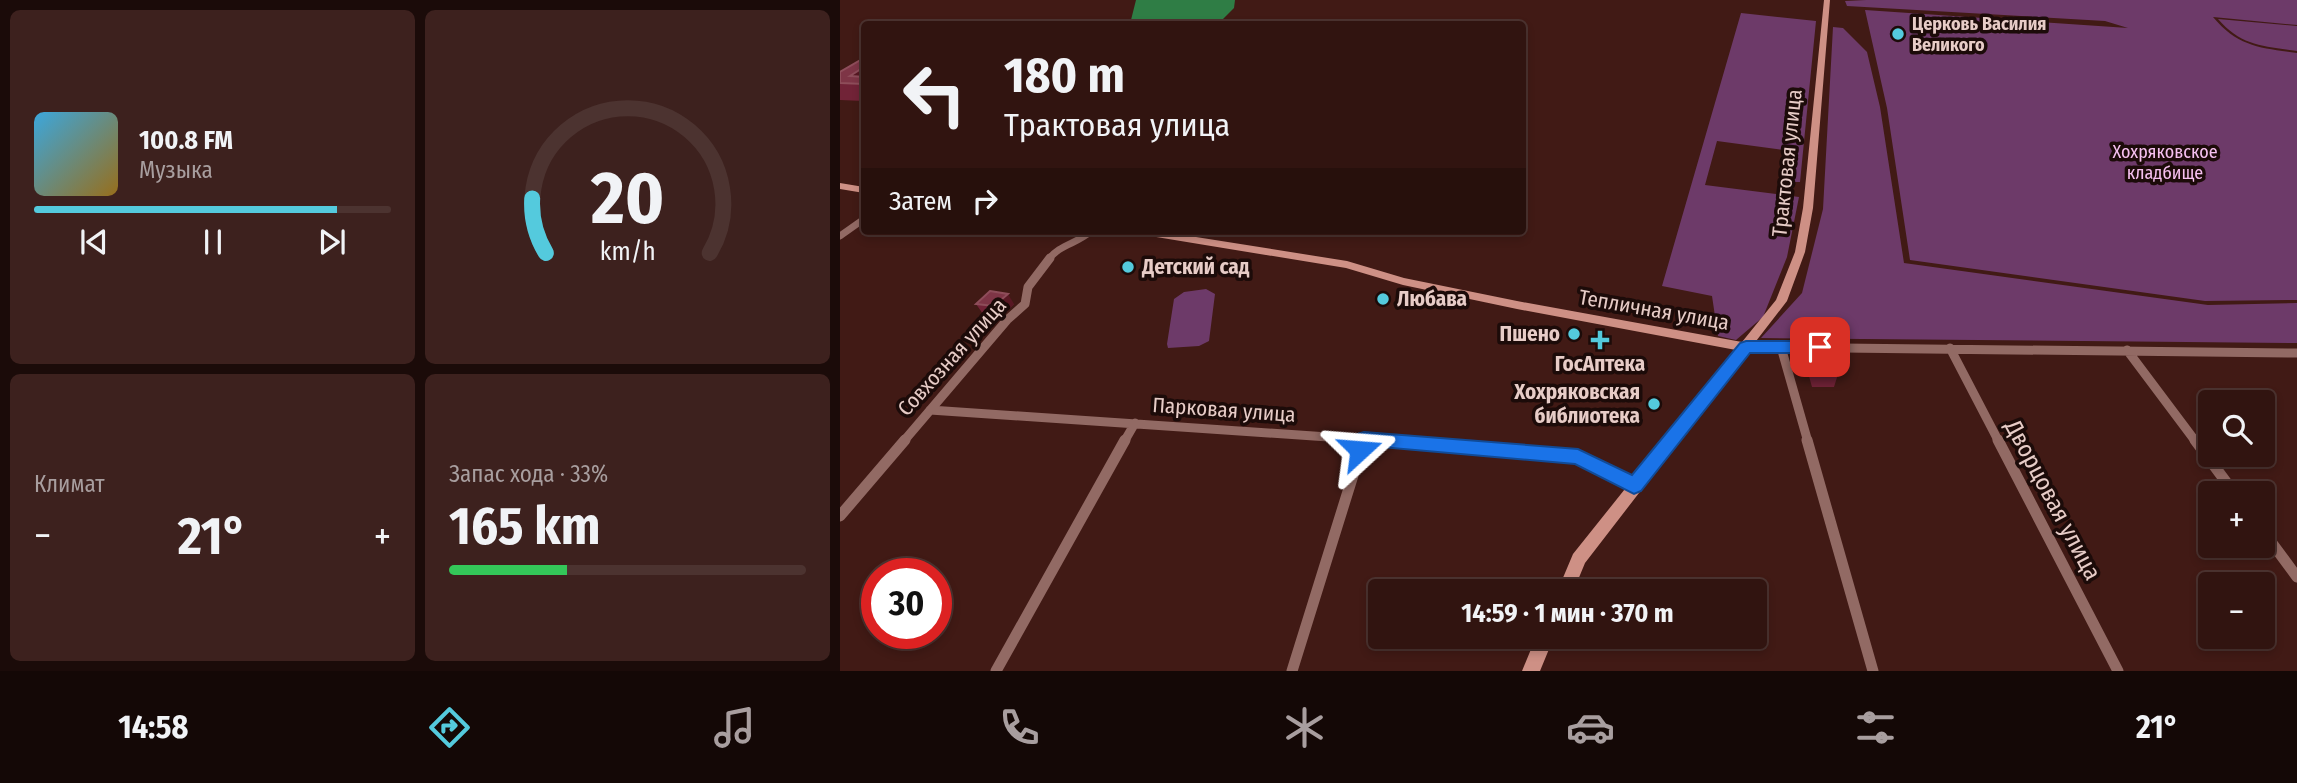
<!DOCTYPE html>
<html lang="ru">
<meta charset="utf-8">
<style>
:root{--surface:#311410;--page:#3d211e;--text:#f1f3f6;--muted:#a89e9f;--line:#4c3330;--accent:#54cadd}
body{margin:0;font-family:"Fira Sans Condensed",sans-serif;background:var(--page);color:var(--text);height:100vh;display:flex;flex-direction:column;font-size:26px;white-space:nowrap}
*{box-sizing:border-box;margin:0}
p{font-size:23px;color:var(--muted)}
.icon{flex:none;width:38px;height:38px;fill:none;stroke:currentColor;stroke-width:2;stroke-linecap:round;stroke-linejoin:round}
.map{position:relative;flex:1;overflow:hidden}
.panel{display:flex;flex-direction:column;gap:10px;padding:10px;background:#1b0b09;width:840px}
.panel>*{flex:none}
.banner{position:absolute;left:21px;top:21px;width:665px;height:214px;border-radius:7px;box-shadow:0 4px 10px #0003,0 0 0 2px var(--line);background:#311410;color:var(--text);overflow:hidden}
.controls{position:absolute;left:1358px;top:390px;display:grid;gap:14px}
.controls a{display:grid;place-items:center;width:77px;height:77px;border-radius:7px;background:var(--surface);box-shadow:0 4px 10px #0003,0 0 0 2px var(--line);font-size:35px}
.speed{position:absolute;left:21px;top:558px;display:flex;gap:14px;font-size:35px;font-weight:700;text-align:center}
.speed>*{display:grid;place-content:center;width:91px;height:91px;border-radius:50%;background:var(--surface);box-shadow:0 4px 10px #0003,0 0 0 2px var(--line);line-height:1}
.speed .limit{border:10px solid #d22;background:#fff;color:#111}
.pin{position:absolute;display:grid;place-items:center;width:60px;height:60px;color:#fff;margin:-30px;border-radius:14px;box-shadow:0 4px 10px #0006}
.me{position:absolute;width:77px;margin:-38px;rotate:71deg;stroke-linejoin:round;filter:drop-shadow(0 0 5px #0008)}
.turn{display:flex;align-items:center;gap:24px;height:147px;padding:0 28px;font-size:32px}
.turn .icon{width:91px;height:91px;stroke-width:2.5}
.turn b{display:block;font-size:49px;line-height:60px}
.then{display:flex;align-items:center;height:66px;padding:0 28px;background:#0003;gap:14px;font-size:26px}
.big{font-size:52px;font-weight:700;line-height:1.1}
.panel .widget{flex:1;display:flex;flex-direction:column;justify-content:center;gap:10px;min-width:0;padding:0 24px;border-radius:10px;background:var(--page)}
.panel .dial{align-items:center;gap:0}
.dial svg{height:182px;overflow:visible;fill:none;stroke:var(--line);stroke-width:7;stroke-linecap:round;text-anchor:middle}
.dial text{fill:var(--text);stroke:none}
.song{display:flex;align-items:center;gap:21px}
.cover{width:84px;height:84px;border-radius:10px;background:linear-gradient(135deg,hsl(200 70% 55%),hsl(40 70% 35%))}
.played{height:7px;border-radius:4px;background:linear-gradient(90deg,var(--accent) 85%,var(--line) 85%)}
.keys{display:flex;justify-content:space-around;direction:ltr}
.heat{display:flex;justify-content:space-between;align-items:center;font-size:38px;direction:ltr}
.charge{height:10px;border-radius:5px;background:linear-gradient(90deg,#34c759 33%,var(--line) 0)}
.panel .tiles{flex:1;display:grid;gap:10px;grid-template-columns:repeat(2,1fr)}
.trip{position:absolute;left:528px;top:579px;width:399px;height:70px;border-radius:7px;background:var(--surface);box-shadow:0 4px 10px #0003,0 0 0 2px var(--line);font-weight:700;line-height:70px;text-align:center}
.dock{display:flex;height:112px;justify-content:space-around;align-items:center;background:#140806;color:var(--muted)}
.dock .icon{width:49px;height:49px}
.dock .selected{color:var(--accent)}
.dock b{font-size:32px;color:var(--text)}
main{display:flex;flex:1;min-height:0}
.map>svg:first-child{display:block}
.green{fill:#6d3a69}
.water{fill:#2f7d45}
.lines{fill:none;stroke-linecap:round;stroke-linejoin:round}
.street-far2{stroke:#926a64;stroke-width:7}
.street-far1{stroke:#926a64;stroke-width:9}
.street{stroke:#926a64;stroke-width:11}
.secondary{fill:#ce9085;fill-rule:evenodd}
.wall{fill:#712337}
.shaded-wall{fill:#581823}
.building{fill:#7e3546;stroke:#8e4d5a;stroke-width:2}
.route{fill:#1a73e8;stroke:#114b97;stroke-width:2}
.poi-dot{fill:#54cadd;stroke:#1c0b09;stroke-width:2.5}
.labels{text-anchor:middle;stroke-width:7;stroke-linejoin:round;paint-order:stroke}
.far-poi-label{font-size:18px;font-weight:bold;fill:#e7ccc7;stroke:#1c0b09;text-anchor:start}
.far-park-label{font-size:18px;fill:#f6c0f0;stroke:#1c0b09}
.street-label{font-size:21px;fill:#e7ccc7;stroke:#1c0b09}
.poi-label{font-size:21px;font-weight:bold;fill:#e7ccc7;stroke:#1c0b09;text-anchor:start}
.near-street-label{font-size:24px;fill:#e7ccc7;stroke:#1c0b09}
</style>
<main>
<section class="panel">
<div class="tiles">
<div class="widget">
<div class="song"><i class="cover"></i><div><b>100.8 FM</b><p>Музыка</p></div></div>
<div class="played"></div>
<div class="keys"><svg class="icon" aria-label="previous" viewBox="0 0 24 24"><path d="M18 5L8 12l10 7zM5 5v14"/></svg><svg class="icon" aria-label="pause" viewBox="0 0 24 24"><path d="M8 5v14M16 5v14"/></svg><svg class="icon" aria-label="next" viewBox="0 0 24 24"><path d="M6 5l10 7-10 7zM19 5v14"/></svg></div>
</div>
<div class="widget dial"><svg viewBox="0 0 100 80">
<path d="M14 69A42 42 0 1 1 86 69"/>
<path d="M14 69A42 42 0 0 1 8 45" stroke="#54cadd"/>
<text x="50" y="56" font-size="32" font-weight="700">20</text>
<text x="50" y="72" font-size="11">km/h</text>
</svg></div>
<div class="widget"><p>Климат</p>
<div class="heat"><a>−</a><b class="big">21°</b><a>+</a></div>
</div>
<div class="widget"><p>Запас хода · 33%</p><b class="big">165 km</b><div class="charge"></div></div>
</div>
</section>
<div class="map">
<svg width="1457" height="671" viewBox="0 0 1457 671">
<rect width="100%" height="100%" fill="#411a15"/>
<path class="green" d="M 1026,0 L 1457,0 L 1457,25 L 1373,17 C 1398,47 1421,48 1457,53 L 1457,300 L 1365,301 L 1070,260 L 1047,108 L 1025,10 L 1288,28 L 1265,21 L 1007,6 L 1005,1 Z
M 901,13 L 976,21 L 960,182 L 951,182 L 952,151 L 877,141 L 865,185 L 959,197 L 947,257 L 923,317 L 896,340 L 878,336 L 872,296 L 822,286 Z
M 1378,19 L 1457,26 L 1457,51 C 1423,46 1401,46 1378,19 Z
M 993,27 L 1003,28 L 1027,52 L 1040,107 L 1064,263 L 1368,305 L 1457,303 L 1457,343 L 921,338 L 962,293 L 983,209 Z
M 366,289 L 375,294 L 369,341 L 359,346 L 328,348 L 327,344 L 334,299 L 344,292 Z"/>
<path class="water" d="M 296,0 L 395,0 L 394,8 L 378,24 L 295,24 L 291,20 Z"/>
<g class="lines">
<path class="street-far2" d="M 0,236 L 24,219
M 208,260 C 220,244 237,244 251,231"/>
<path class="street-far1" d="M 906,347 L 1457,353
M 941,347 L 968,442
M 1110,348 L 1159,442
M 1287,350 L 1356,442
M 90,410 L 561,442
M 63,442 L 167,320 L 185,304 L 188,287 L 210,258
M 284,442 L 295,423
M 523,442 L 524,439"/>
<path class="street" d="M 539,440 L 738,456 L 794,486
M 967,440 L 1033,671
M 1158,440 L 1278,671
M 1355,440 L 1395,494
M 0,516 L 65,440
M 1423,531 L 1457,577
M 156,671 L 285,440
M 452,671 L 524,440"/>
<path class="secondary" d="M 984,0 L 990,0 L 973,208 L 965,252 L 947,301 L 745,563 L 733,592 L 717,592 L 733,554 L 896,350 L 677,309 L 563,285 L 506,268 L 298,234 L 293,231 L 318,231 L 507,261 L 564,278 L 677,301 L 902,342 L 936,300 L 955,252 L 963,208 Z
M 0,183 L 24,187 L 24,193 L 0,189 Z
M 696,637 L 714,637 L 700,671 L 682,671 Z"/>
</g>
<path class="wall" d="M 24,58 L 24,101 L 0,100 L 0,72 Z
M 136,304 L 174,304 L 161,317 L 143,314 Z
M 969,347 L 999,371 L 994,387 L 972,387 L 965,362 Z"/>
<path class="shaded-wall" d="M 24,67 L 24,84 L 10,76 Z
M 168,294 L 174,304 L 161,317 L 154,306 Z"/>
<path class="building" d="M 24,58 L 24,67 L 10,76 L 24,77 L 24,84 L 0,83 L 0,72 Z
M 150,291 L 168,294 L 154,306 L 136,304 Z
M 969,347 L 991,347 L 999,371 L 977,372 Z"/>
<path class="route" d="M 906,341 L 980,341 L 988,347 L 980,353 L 910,353 L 801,491 L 794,494 L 735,464 L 530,446 L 527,455 L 520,457 L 514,455 L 511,450 L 517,434 L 524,432 L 738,449 L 792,475 L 900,343 Z"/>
<g class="poi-dot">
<circle cx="1058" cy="34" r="7"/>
<circle cx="288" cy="267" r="7"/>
<circle cx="543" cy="299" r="7"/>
<circle cx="734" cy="334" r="7"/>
<path d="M756.5 329.5h7v7h7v7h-7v7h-7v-7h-7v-7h7z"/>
<circle cx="814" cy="404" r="7"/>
</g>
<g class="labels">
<g class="far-poi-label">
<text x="1072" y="30">Церковь Василия<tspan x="1072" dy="21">Великого</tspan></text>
</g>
<g class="far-park-label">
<text x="1325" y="158">Хохряковское<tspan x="1325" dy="21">кладбище</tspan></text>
</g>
<g class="street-label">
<text transform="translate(947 163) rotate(-84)" y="7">Трактовая улица</text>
<text transform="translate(814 310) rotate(10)" y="7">Тепличная улица</text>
<text transform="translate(112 357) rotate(-48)" y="7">Совхозная улица</text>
<text transform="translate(384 410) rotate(4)" y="7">Парковая улица</text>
</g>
<g class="poi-label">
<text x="302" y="274">Детский сад</text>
<text x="557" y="306">Любава</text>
<text x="720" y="341" text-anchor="end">Пшено</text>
<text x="760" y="371" text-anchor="middle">ГосАптека</text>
<text x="800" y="399" text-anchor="end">Хохряковская<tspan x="800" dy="24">библиотека</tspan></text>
</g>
<g class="near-street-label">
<text transform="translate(1213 500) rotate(62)" y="8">Дворцовая улица</text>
</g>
</g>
</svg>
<div class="controls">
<a><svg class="icon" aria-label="search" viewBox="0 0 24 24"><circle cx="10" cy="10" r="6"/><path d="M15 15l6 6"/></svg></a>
<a>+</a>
<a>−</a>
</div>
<div class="speed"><div class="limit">30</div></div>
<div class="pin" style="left:980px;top:347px;background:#d93025"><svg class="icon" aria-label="arrive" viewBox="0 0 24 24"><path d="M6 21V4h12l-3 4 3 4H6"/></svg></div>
<svg class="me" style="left:520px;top:450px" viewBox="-20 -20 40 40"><path d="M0-17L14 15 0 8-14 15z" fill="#1a73e8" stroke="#fff" stroke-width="4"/></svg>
<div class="trip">14:59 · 1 мин · 370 m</div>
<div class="banner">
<div class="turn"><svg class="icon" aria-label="left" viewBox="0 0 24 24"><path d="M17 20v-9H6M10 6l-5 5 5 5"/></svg><div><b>180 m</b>Трактовая улица</div></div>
<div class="then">Затем<svg class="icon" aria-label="right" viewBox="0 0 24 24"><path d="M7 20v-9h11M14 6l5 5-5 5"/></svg></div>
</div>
</div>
</main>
<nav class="dock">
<b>14:58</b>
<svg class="icon selected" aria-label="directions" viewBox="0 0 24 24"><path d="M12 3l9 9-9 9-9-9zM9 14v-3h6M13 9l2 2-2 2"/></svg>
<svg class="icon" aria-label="music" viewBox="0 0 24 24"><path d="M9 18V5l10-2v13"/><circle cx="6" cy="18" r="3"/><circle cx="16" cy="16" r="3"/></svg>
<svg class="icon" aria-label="phone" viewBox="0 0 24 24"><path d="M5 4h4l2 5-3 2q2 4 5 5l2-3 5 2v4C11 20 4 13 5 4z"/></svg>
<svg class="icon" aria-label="climate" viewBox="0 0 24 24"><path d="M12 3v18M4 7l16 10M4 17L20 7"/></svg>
<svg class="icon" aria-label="car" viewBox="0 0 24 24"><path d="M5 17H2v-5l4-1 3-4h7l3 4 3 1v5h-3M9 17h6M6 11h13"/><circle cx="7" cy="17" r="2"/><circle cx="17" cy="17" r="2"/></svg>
<svg class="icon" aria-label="filters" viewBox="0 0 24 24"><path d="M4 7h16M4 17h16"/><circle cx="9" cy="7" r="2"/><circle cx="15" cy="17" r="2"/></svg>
<b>21°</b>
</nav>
